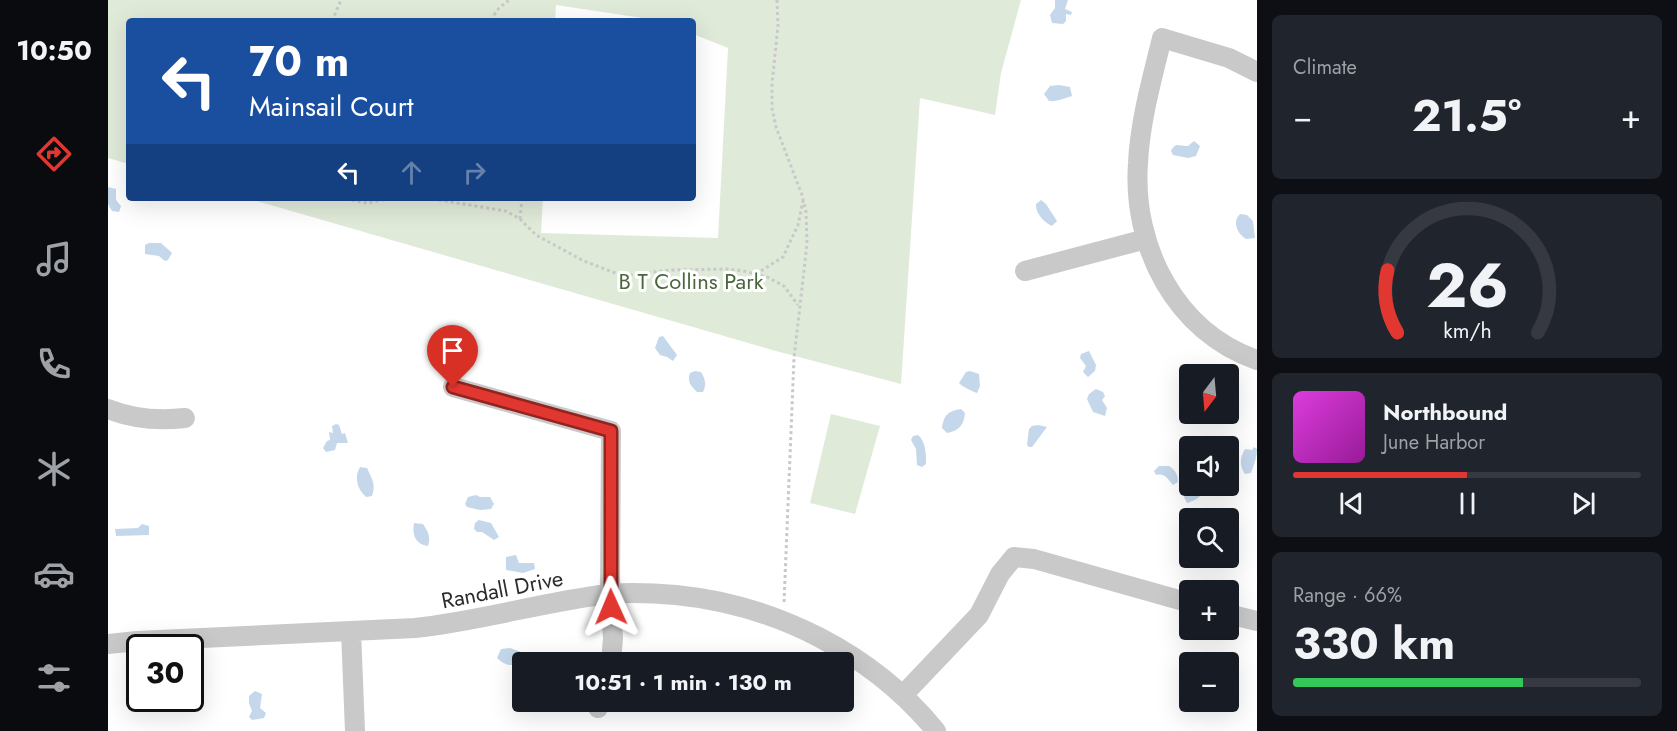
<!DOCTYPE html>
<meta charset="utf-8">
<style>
:root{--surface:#171b24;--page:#20242c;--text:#f1f3f6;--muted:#9ea1a6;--line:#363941;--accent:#e13730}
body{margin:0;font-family:Jost,sans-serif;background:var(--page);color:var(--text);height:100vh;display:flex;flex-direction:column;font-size:22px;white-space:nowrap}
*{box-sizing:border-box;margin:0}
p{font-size:20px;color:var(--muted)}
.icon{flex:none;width:33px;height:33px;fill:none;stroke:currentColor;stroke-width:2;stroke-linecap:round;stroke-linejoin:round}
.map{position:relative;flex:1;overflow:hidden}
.details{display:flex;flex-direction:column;gap:15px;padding:15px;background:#0d0f14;width:420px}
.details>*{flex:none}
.banner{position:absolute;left:18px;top:18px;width:570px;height:183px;border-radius:6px;box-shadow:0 6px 24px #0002;background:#1a4fa0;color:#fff;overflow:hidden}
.needle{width:39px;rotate:196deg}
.fabs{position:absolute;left:1071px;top:364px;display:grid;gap:12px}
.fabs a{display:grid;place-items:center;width:60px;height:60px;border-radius:6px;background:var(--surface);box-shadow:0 6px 24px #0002;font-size:30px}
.speed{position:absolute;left:18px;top:634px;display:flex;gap:12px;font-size:30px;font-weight:700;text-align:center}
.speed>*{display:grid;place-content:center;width:78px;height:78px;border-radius:50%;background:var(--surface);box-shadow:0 6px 24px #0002;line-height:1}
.speed .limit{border:3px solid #111;border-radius:9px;background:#fff;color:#111}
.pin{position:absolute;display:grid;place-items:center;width:51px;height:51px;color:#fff;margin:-62px -26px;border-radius:50% 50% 50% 0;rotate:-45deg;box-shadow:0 0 6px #0007}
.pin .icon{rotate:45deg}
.me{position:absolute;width:66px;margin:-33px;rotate:359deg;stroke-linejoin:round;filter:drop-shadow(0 0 4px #0008)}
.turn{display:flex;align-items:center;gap:21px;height:126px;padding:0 24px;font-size:27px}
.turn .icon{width:78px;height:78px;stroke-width:2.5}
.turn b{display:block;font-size:42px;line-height:51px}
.lanes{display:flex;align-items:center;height:57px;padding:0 24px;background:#0003;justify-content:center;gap:30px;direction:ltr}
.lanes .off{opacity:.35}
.big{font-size:45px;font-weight:700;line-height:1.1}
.details .widget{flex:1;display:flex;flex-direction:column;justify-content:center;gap:9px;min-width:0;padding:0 21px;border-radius:9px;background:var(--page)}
.details .dial{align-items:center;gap:0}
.dial svg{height:156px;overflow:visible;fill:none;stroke:var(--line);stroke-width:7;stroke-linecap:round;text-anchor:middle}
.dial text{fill:var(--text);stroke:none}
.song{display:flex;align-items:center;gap:18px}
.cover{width:72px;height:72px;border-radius:9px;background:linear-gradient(135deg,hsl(300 70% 55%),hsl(300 70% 35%))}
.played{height:6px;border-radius:3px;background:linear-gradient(90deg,var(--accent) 50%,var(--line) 50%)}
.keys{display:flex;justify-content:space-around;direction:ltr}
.heat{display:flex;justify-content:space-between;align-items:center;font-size:33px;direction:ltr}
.charge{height:9px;border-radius:4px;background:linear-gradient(90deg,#34c759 66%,var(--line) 0)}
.trip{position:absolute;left:404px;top:652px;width:342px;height:60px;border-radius:6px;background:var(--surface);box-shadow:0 6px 24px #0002;font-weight:700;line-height:60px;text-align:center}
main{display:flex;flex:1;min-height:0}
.dock{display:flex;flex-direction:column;width:108px;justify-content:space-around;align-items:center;background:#090b0e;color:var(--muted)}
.dock .icon{width:42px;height:42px}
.dock .active{color:var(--accent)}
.dock b{font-size:27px;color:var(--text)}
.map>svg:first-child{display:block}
.green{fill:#e0ead9}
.water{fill:#c5d7ea}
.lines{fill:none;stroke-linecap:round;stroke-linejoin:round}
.path{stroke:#c9c9c9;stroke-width:3;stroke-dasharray:3 3;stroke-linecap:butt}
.minor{stroke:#c9c9c9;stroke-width:20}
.route-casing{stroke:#92241f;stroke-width:15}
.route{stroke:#e13730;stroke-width:10}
.labels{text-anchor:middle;stroke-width:6;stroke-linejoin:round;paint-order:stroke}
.park-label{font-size:22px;fill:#4a663b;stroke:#fff}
.street-label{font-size:22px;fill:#2c2c2c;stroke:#fff}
</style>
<main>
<nav class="dock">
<b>10:50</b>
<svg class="icon active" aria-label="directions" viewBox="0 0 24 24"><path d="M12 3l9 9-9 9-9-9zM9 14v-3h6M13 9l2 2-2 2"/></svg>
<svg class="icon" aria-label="music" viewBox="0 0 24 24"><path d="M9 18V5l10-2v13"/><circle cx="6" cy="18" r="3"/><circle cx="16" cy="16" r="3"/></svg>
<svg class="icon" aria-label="phone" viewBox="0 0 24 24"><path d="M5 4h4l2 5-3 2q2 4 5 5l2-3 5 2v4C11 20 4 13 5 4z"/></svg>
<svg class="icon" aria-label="climate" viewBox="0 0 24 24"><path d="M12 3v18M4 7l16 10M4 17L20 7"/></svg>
<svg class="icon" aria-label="car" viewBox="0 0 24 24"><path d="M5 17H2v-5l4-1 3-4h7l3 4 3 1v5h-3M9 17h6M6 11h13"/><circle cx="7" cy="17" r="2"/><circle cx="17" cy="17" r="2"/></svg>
<svg class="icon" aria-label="filters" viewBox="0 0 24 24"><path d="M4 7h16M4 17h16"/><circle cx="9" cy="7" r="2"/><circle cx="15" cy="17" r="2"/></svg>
</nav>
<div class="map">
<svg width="1149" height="731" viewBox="0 0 1149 731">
<rect width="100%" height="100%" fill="#fff"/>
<path class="green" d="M 0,0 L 913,0 L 893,73 L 887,115 L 812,98 L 793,384 L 668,351 L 138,198 L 435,198 L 433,233 L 610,238 L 620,48 L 585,34 L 585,21 L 554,21 L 448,5 L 447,21 L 21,21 L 21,164 L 0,158 Z
M 723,414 L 772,426 L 747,514 L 702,503 Z"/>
<path class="water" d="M 947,0 L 960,0 L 957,9 L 964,12 L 963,15 L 958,14 L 958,21 L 955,24 L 944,23 L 942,15 L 947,8 Z
M 951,85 L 962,87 L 964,96 C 957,98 949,102 941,101 L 936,94 L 942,86 Z
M 1086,141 L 1092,146 L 1088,156 L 1080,158 L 1065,155 L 1063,151 C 1068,141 1072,147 1080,146 Z
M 0,187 L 8,189 L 8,200 L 13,206 L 11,212 L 4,211 L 0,204 Z
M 933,200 L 938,204 L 949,221 L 944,226 C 936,222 927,213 928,204 Z
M 1132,214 L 1139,215 L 1145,221 L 1147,238 L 1138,239 C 1129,233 1124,222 1132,214 Z
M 41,243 L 53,243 L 64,253 L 60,260 L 57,261 L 51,256 L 37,254 L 37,245 Z
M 555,336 L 569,355 L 565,361 L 559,357 L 552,355 L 547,348 L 551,337 Z
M 981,351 L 988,365 L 987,371 L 980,377 L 975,372 L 978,366 L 972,358 L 973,354 Z
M 587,371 L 593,372 C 597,379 599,384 595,392 L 589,392 C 583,386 579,382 582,373 Z
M 862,371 L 871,374 L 872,386 L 869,393 C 866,392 853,386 851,383 L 858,372 Z
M 988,389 L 995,392 L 997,396 L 994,400 L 999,408 L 997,416 L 985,412 L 979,399 L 981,394 Z
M 853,409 L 857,413 C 856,425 851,431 839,433 L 834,428 C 836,415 840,411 853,409 Z
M 228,424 L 231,425 L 234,434 L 237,433 L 240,443 L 229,443 L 227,450 L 218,452 L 215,448 L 219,441 L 222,440 L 221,432 L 225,433 L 224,426 Z
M 930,425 L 939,427 L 924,447 L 921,447 L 919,445 L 921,429 L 924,426 Z
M 810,435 C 818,442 818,454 818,464 L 814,467 L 809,465 L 808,449 L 803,440 L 805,436 Z
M 1146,447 L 1149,449 C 1149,457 1146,465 1143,473 L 1137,474 C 1131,466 1132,457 1137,449 L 1144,450 Z
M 1051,466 L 1061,466 C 1067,470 1070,474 1070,482 L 1065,485 C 1059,479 1058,473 1048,475 L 1046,471 Z
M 252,467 L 259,468 C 264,479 268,484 264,496 L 258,497 C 249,489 246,477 252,467 Z
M 1081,484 L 1082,486 L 1100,486 C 1094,495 1090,500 1079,503 L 1076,497 Z
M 368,495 L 372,497 L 382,497 L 386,504 L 383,509 L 372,510 L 359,507 L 357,504 L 360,497 Z
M 371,520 L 383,523 L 391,537 L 386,540 L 374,532 L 369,532 L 366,529 L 367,523 Z
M 306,523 L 315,524 C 320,532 323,536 320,546 C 307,544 304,535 306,523 Z
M 34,524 L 41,526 L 41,535 L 8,536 L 7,529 L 30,528 Z
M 408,555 L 411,563 L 426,563 L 427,569 L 415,573 L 398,570 L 398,557 Z
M 402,648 L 416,653 L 416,662 C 403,665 400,668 389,658 L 393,649 Z
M 147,691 L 154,694 L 152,708 L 158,713 L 156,718 L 144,720 L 141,717 L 144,711 L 141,703 L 141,696 Z"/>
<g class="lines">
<path class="path" d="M 669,0 L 670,25 L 664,84 L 664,108 L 668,127 L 694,195 L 698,212 L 699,244 L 686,358 L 676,603
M 224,21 L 233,0
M 387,21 L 386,15 L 391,8 L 401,0
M 232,198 L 259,203 L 284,198
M 319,198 L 398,211 L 412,219 L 428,235 L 476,261 L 515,276 L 562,270 L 619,269 L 636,271 L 659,277 L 676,286 L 690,305
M 412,219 L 414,198
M 648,274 L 675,257 L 690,225 L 695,201"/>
<path class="minor" d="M 1149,72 L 1121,58 L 1054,38 C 1044,79 1032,121 1030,163 C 1024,247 1068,332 1149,360
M 917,271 L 1038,239
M 345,387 L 503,431 L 502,594 L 505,638 L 503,663
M 0,409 C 25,419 50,421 77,418
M 1120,614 L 1149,621
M 243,631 L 247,731
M 0,644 L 29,641 L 307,628 C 372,621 435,602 500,594 C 522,592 546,593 568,595 C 668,605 764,653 828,731
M 795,695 L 871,615 L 892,574 L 906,557 L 926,559 L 1082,603
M 490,708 L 492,702"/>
</g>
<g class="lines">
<g class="route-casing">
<path id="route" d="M 345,387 L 503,431 L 503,607"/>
</g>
<use href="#route" class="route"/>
</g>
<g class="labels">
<g class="park-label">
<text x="583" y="289">B T Collins Park</text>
</g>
<g class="street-label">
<text transform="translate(394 589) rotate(-11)" y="8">Randall Drive</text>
</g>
</g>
</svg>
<div class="fabs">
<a><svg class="needle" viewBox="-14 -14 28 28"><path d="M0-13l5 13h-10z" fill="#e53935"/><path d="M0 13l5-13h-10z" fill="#9ea1a6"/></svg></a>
<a><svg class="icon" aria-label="sound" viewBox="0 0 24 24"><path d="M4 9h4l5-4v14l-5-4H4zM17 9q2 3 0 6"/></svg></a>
<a><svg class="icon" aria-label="search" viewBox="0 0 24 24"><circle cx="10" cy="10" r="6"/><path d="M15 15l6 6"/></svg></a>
<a>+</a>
<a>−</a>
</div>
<div class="speed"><div class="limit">30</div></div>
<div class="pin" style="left:345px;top:387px;background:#d93025"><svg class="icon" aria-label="arrive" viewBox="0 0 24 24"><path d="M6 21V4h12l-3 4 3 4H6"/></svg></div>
<svg class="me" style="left:503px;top:607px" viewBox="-20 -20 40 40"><path d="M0-17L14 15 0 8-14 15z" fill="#e13730" stroke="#fff" stroke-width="4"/></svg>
<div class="trip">10:51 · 1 min · 130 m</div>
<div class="banner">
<div class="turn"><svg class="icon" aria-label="left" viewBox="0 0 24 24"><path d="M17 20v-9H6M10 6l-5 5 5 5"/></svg><div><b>70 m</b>Mainsail Court</div></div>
<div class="lanes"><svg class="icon" aria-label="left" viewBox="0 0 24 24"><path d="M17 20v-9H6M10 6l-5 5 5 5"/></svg><svg class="icon off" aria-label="ahead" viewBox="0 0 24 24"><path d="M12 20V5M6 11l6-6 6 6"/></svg><svg class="icon off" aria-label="right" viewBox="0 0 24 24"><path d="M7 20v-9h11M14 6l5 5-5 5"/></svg></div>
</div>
</div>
<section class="details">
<div class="widget"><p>Climate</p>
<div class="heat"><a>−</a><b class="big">21.5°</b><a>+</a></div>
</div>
<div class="widget dial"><svg viewBox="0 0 100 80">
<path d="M14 69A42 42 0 1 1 86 69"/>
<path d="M14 69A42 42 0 0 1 9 37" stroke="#e13730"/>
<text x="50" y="56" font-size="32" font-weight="700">26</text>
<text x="50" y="72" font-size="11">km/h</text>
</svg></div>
<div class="widget">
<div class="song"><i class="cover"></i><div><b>Northbound</b><p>June Harbor</p></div></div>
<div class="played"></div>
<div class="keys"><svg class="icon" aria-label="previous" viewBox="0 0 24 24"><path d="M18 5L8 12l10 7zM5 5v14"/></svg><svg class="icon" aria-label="pause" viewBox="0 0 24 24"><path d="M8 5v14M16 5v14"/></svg><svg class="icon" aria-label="next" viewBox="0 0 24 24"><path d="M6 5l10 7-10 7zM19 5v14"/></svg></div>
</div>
<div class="widget"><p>Range · 66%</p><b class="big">330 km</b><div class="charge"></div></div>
</section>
</main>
